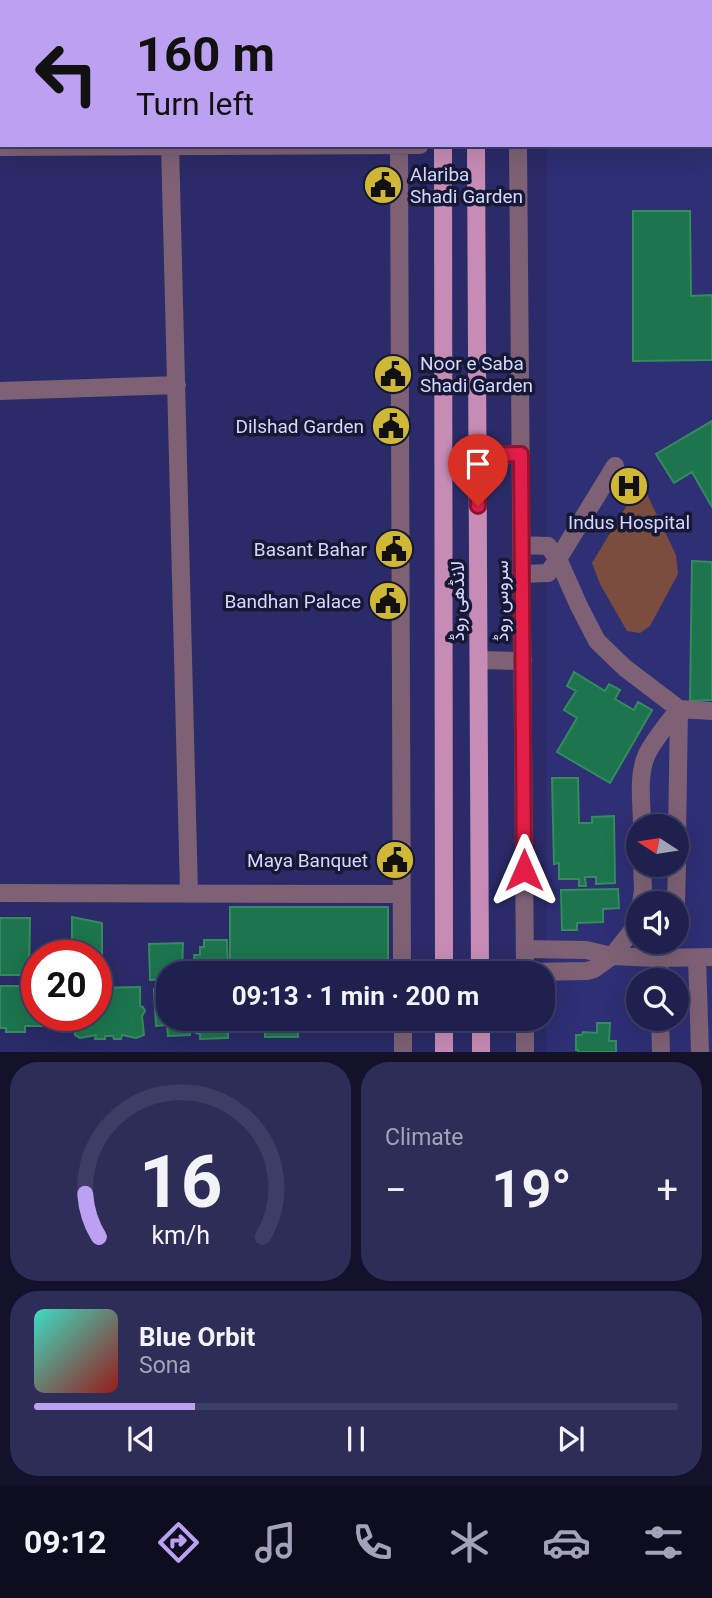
<!DOCTYPE html>
<meta charset="utf-8">
<style>
:root{--surface:#20204e;--page:#2d2d58;--text:#f1f3f6;--muted:#a2a3b6;--line:#3d3e66;--accent:#bca0f2}
body{margin:0;font-family:Roboto,Vazirmatn,sans-serif;background:var(--page);color:var(--text);height:100vh;display:flex;flex-direction:column;font-size:26px;white-space:nowrap}
*{box-sizing:border-box;margin:0}
p{font-size:23px;color:var(--muted)}
.icon{flex:none;width:38px;height:38px;fill:none;stroke:currentColor;stroke-width:2;stroke-linecap:round;stroke-linejoin:round}
.map{position:relative;height:1052px;overflow:hidden}
.sheet{display:flex;flex-direction:column;gap:10px;padding:10px;background:#12122b;flex:1}
.sheet>*{flex:none}
.guide{position:absolute;left:0px;top:0px;width:712px;height:147px;box-shadow:0 7px 28px #0002,0 0 0 2px var(--line);background:#bca0f2;color:#111;overflow:hidden}
.needle{width:46px;rotate:282deg}
.buttons{position:absolute;left:626px;top:814px;display:grid;gap:14px}
.buttons a{display:grid;place-items:center;width:63px;height:63px;border-radius:50%;background:var(--surface);box-shadow:0 7px 28px #0002,0 0 0 2px var(--line);font-size:35px}
.speed{position:absolute;left:21px;top:940px;display:flex;gap:14px;font-size:35px;font-weight:700;text-align:center}
.speed>*{display:grid;place-content:center;width:91px;height:91px;border-radius:50%;background:var(--surface);box-shadow:0 7px 28px #0002,0 0 0 2px var(--line);line-height:1}
.speed .limit{border:10px solid #d22;background:#fff;color:#111}
.pin{position:absolute;display:grid;place-items:center;width:60px;height:60px;color:#fff;margin:-72px -30px;border-radius:50% 50% 50% 0;rotate:-45deg;box-shadow:0 0 7px #0007}
.pin .icon{rotate:45deg}
.me{position:absolute;width:77px;margin:-38px;rotate:0deg;stroke-linejoin:round;filter:drop-shadow(0 0 5px #0008)}
.turn{display:flex;align-items:center;gap:24px;height:147px;padding:0 21px;font-size:32px}
.turn .icon{width:91px;height:91px;stroke-width:2.5}
.turn b{display:block;font-size:49px;line-height:60px}
.big{font-size:52px;font-weight:700;line-height:1.1}
.sheet .widget{flex:1;display:flex;flex-direction:column;justify-content:center;gap:10px;min-width:0;padding:0 24px;border-radius:28px;background:var(--page)}
.sheet .dial{align-items:center;gap:0}
.dial svg{height:182px;overflow:visible;fill:none;stroke:var(--line);stroke-width:7;stroke-linecap:round;text-anchor:middle}
.dial text{fill:var(--text);stroke:none}
.song{display:flex;align-items:center;gap:21px}
.cover{width:84px;height:84px;border-radius:10px;background:linear-gradient(135deg,hsl(170 70% 55%),hsl(0 70% 35%))}
.played{height:7px;border-radius:4px;background:linear-gradient(90deg,var(--accent) 25%,var(--line) 25%)}
.keys{display:flex;justify-content:space-around;direction:ltr}
.heat{display:flex;justify-content:space-between;align-items:center;font-size:38px;direction:ltr}
.sheet .tiles{flex:1;display:grid;gap:10px;grid-template-columns:1fr 1fr}
.widget:last-child{grid-column:span 2}
.trip{position:absolute;left:156px;top:961px;width:399px;height:70px;border-radius:28px;background:var(--surface);box-shadow:0 7px 28px #0002,0 0 0 2px var(--line);font-weight:700;line-height:70px;text-align:center}
.tab-bar{display:flex;height:112px;justify-content:space-around;align-items:center;background:#0d0d1f;color:var(--muted)}
.tab-bar .icon{width:49px;height:49px}
.tab-bar .active{color:var(--accent)}
.tab-bar b{font-size:32px;color:var(--text)}
.map>svg:first-child{display:block}
.built{fill:#2e2f74;fill-rule:evenodd}
.green{fill:#7a4d3f}
.building{fill:#1c754c;stroke:#368a5f;stroke-width:2}
.lines{fill:none;stroke-linecap:round;stroke-linejoin:round}
.minor{stroke:#7e6175;stroke-width:18}
.major{stroke:#c78cb5;stroke-width:18}
.route-casing{stroke:#92132f;stroke-width:18}
.route{stroke:#e11d48;stroke-width:12}
.labels{text-anchor:middle;stroke-width:7;stroke-linejoin:round;paint-order:stroke}
.poi-label{font-size:19px;fill:#d2d8ff;stroke:#161834;text-anchor:end}
.street-label{font-size:19px;fill:#d2d8ff;stroke:#161834}
</style>
<div class="map">
<svg width="712" height="1052" viewBox="0 0 712 1052">
<rect width="100%" height="100%" fill="#2a2b68"/>
<path class="built" d="M 710,34 L 712,34 L 712,1052 L 546,1052 L 547,145 L 710,145 ZM 639,826 L 677,826 L 677,864 L 639,864 ZM 639,903 L 677,903 L 677,942 L 639,942 ZM 639,980 L 677,980 L 677,1018 L 639,1018 Z"/>
<path class="green" d="M 646,492 L 676,555 L 678,574 L 650,626 L 640,633 L 627,631 L 600,584 L 592,563 L 633,495 Z"/>
<path class="building" d="M 633,211 L 690,211 L 691,296 L 712,295 L 712,360 L 633,361 Z
M 712,421 L 712,507 L 692,472 L 674,483 L 656,454 Z
M 692,561 L 712,562 L 712,700 L 690,701 Z
M 574,672 L 605,691 L 609,684 L 620,690 L 615,699 L 634,710 L 638,702 L 652,710 L 610,783 L 557,752 L 577,718 L 564,710 L 576,691 L 567,686 Z
M 552,778 L 578,778 L 579,823 L 592,823 L 592,817 L 614,816 L 615,883 L 596,884 L 596,877 L 585,877 L 586,886 L 579,886 L 579,879 L 559,879 L 559,863 L 554,864 Z
M 618,889 L 619,908 L 603,909 L 603,922 L 577,923 L 577,930 L 562,930 L 561,890 Z
M 230,907 L 388,907 L 388,973 L 230,973 Z
M 72,917 L 102,923 L 102,975 L 96,976 L 96,956 L 72,956 Z
M 0,918 L 30,918 L 29,975 L 0,975 Z
M 204,940 L 227,940 L 228,973 L 197,973 L 197,967 L 195,967 L 194,955 L 200,955 L 200,947 L 204,947 Z
M 183,943 L 182,973 L 168,973 L 168,979 L 150,980 L 149,944 Z
M 0,986 L 37,986 L 37,1015 L 64,1015 L 64,1029 L 49,1029 L 48,1026 L 25,1026 L 25,1032 L 6,1032 L 6,1028 L 0,1028 Z
M 140,987 L 140,1006 L 143,1007 L 145,1011 L 142,1016 L 144,1035 L 136,1038 L 122,1035 L 121,1039 L 114,1039 L 113,1036 L 105,1036 L 105,1039 L 95,1039 L 96,1035 L 80,1038 L 75,1035 L 74,1015 L 96,1015 L 96,988 Z
M 168,988 L 168,1018 L 189,1018 L 190,1035 L 168,1036 L 167,1025 L 156,1026 L 154,989 Z
M 190,1018 L 222,1018 L 223,1028 L 228,1028 L 228,1038 L 200,1039 L 200,1034 L 196,1033 L 196,1030 L 191,1030 Z
M 265,1018 L 297,1018 L 298,1037 L 265,1037 Z
M 597,1023 L 610,1023 L 609,1041 L 616,1041 L 616,1052 L 578,1052 L 578,1050 L 576,1050 L 576,1035 L 582,1035 L 583,1032 L 597,1033 Z"/>
<g class="lines">
<path class="minor" d="M 26,0 L 26,2
M 167,0 L 167,2
M 328,0 L 328,2
M 397,0 L 397,2
M 518,0 L 518,2
M 0,12 L 2,12
M 710,46 L 712,45
M 0,129 L 2,129
M 170,145 L 189,893
M 399,145 L 402,973
M 518,145 L 525,973
M 0,147 L 420,145
M 0,391 L 177,385
M 478,455 L 521,454
M 522,545 L 548,546 L 558,559 L 615,466
M 522,574 L 548,573 L 558,559 L 579,606 L 597,641 L 625,668 L 679,709 L 712,711
M 479,660 L 523,661
M 642,826 C 642,803 637,776 647,754 C 655,738 668,723 679,709
M 677,837 L 679,709
M 0,893 L 401,894
M 641,903 L 643,890 L 642,864
M 676,903 L 677,864
M 639,915 L 632,931 L 612,956 L 659,958 L 712,957
M 525,949 L 586,950 L 612,956
M 659,958 L 660,980
M 697,958 L 700,1052
M 525,972 L 587,971 L 594,969 L 612,956
M 403,1018 L 403,1052
M 525,1018 L 525,1052
M 660,1018 L 661,1052"/>
<path class="major" d="M 443,0 L 443,2
M 476,0 L 476,2
M 443,145 L 444,973
M 476,145 L 480,973
M 444,1018 L 444,1052
M 481,1018 L 481,1052"/>
</g>
<g class="lines">
<g class="route-casing">
<path id="route" d="M 478,506 L 478,455 L 521,454 L 524,870"/>
</g>
<use href="#route" class="route"/>
</g>
<defs>
<g id="civic-disc" transform="scale(2.0125)"><circle r="9.5" fill="#d0b836" stroke="#161834"/><path d="M-.6-6.5H3V-4.5H.6V-3L4-1V1h2V6H-6V1h2V-1L-.6-3ZM-1.2 2.5V6h2.4V2.5Z" fill="#111"/></g>
<g id="hospital-disc" transform="scale(2.0125)"><circle r="9.5" fill="#d0b836" stroke="#161834"/><path d="M-5-5h3v3.5h4V-5h3V5h-3V1.5h-4V5h-3Z" fill="#111"/></g>
</defs>
<g fill-rule="evenodd">
<use href="#civic-disc" x="383" y="185"/>
<use href="#civic-disc" x="393" y="374"/>
<use href="#civic-disc" x="391" y="426"/>
<use href="#hospital-disc" x="629" y="486"/>
<use href="#civic-disc" x="394" y="549"/>
<use href="#civic-disc" x="388" y="601"/>
<use href="#civic-disc" x="395" y="860"/>
</g>
<g class="labels">
<g class="poi-label">
<text x="410" y="181" text-anchor="start">Alariba<tspan x="410" dy="22">Shadi Garden</tspan></text>
<text x="420" y="370" text-anchor="start">Noor e Saba<tspan x="420" dy="22">Shadi Garden</tspan></text>
<text x="364" y="433">Dilshad Garden</text>
<text x="629" y="529" text-anchor="middle">Indus Hospital</text>
<text x="367" y="556">Basant Bahar</text>
<text x="361" y="608">Bandhan Palace</text>
<text x="368" y="867">Maya Banquet</text>
</g>
<g class="street-label">
<text transform="translate(457 601) rotate(-90)" y="7">لانڈھی روڈ</text>
<text transform="translate(501 601) rotate(-90)" y="7">سروس روڈ</text>
</g>
</g>
</svg>
<div class="buttons">
<a><svg class="needle" viewBox="-14 -14 28 28"><path d="M0-13l5 13h-10z" fill="#e53935"/><path d="M0 13l5-13h-10z" fill="#a2a3b6"/></svg></a>
<a><svg class="icon" aria-label="sound" viewBox="0 0 24 24"><path d="M4 9h4l5-4v14l-5-4H4zM17 9q2 3 0 6"/></svg></a>
<a><svg class="icon" aria-label="search" viewBox="0 0 24 24"><circle cx="10" cy="10" r="6"/><path d="M15 15l6 6"/></svg></a>
</div>
<div class="speed"><div class="limit">20</div></div>
<div class="pin" style="left:478px;top:506px;background:#d93025"><svg class="icon" aria-label="arrive" viewBox="0 0 24 24"><path d="M6 21V4h12l-3 4 3 4H6"/></svg></div>
<svg class="me" style="left:524px;top:870px" viewBox="-20 -20 40 40"><path d="M0-17L14 15 0 8-14 15z" fill="#e11d48" stroke="#fff" stroke-width="4"/></svg>
<div class="trip">09:13 · 1 min · 200 m</div>
<div class="guide">
<div class="turn"><svg class="icon" aria-label="left" viewBox="0 0 24 24"><path d="M17 20v-9H6M10 6l-5 5 5 5"/></svg><div><b>160 m</b>Turn left</div></div>
</div>
</div>
<section class="sheet">
<div class="tiles">
<div class="widget dial"><svg viewBox="0 0 100 80">
<path d="M14 69A42 42 0 1 1 86 69"/>
<path d="M14 69A42 42 0 0 1 8 50" stroke="#bca0f2"/>
<text x="50" y="56" font-size="32" font-weight="700">16</text>
<text x="50" y="72" font-size="11">km/h</text>
</svg></div>
<div class="widget"><p>Climate</p>
<div class="heat"><a>−</a><b class="big">19°</b><a>+</a></div>
</div>
<div class="widget">
<div class="song"><i class="cover"></i><div><b>Blue Orbit</b><p>Sona</p></div></div>
<div class="played"></div>
<div class="keys"><svg class="icon" aria-label="previous" viewBox="0 0 24 24"><path d="M18 5L8 12l10 7zM5 5v14"/></svg><svg class="icon" aria-label="pause" viewBox="0 0 24 24"><path d="M8 5v14M16 5v14"/></svg><svg class="icon" aria-label="next" viewBox="0 0 24 24"><path d="M6 5l10 7-10 7zM19 5v14"/></svg></div>
</div>
</div>
</section>
<nav class="tab-bar">
<b>09:12</b>
<svg class="icon active" aria-label="directions" viewBox="0 0 24 24"><path d="M12 3l9 9-9 9-9-9zM9 14v-3h6M13 9l2 2-2 2"/></svg>
<svg class="icon" aria-label="music" viewBox="0 0 24 24"><path d="M9 18V5l10-2v13"/><circle cx="6" cy="18" r="3"/><circle cx="16" cy="16" r="3"/></svg>
<svg class="icon" aria-label="phone" viewBox="0 0 24 24"><path d="M5 4h4l2 5-3 2q2 4 5 5l2-3 5 2v4C11 20 4 13 5 4z"/></svg>
<svg class="icon" aria-label="climate" viewBox="0 0 24 24"><path d="M12 3v18M4 7l16 10M4 17L20 7"/></svg>
<svg class="icon" aria-label="car" viewBox="0 0 24 24"><path d="M5 17H2v-5l4-1 3-4h7l3 4 3 1v5h-3M9 17h6M6 11h13"/><circle cx="7" cy="17" r="2"/><circle cx="17" cy="17" r="2"/></svg>
<svg class="icon" aria-label="filters" viewBox="0 0 24 24"><path d="M4 7h16M4 17h16"/><circle cx="9" cy="7" r="2"/><circle cx="15" cy="17" r="2"/></svg>
</nav>
